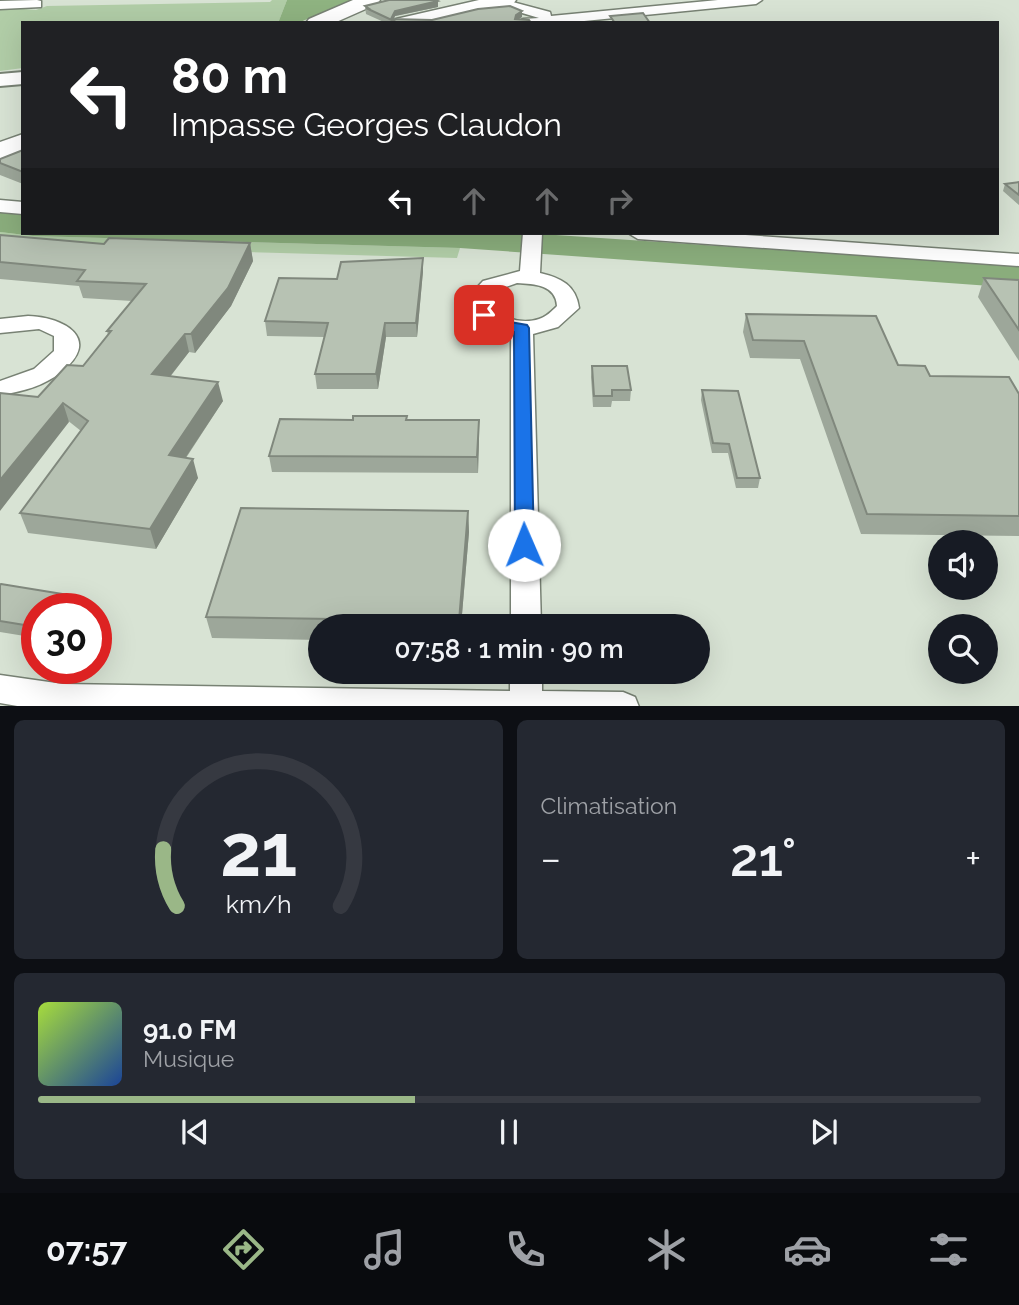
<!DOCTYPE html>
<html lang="fr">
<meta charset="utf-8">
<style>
:root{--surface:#171b24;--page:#242831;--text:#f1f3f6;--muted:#9ea1a6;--line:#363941;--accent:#9ab787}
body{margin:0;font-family:Raleway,sans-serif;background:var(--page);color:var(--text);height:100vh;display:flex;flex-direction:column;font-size:26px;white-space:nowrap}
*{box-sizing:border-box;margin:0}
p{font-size:23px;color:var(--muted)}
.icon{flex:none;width:38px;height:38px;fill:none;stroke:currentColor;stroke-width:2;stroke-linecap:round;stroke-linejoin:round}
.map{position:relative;height:706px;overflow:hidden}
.details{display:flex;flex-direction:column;gap:14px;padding:14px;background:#0d0f14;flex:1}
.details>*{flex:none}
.top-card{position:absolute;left:21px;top:21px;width:978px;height:214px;border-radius:0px;box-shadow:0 7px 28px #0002;background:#202124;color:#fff;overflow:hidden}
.buttons{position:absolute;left:928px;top:530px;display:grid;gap:14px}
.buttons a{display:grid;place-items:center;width:70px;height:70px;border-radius:50%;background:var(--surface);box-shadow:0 7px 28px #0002;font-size:35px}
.speed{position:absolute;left:21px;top:593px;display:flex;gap:14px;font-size:35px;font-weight:700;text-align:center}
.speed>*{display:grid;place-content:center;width:91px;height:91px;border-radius:50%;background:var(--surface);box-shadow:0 7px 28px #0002;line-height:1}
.speed .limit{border:10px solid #d22;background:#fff;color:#111}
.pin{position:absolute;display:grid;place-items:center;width:60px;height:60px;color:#fff;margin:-30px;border-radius:14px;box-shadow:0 4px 10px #0006}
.me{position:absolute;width:77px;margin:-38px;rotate:359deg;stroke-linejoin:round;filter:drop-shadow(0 0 5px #0008)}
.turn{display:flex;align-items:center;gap:24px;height:147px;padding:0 35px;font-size:32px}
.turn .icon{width:91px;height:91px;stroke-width:2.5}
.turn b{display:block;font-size:49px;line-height:60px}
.lanes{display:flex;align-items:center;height:66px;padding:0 35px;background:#0003;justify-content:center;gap:35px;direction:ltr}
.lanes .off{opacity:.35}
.big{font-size:52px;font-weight:600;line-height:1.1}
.details .card{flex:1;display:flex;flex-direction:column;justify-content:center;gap:10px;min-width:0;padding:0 24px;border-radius:10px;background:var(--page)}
.details .dial{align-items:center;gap:0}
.dial svg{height:182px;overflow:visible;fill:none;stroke:var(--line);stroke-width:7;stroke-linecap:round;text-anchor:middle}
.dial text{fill:var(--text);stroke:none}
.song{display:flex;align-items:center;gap:21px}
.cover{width:84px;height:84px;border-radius:10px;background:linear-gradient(135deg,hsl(80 70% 55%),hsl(220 70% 35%))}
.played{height:7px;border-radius:4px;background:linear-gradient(90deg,var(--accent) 40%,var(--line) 40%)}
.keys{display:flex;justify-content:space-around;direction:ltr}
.heat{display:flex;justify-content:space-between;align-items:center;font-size:38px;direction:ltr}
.details .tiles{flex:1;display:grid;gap:14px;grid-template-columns:1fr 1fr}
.card:last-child{grid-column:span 2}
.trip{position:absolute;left:308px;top:614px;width:402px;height:70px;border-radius:35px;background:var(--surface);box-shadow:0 7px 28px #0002;font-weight:600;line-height:70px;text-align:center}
.tabs{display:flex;height:112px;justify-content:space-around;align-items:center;background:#090b0e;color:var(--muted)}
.tabs .icon{width:49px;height:49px}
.tabs .active{color:var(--accent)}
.tabs b{font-size:32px;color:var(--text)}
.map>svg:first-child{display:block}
.green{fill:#b1cda7}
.forest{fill:#8fb381}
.water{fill:#8aad7c}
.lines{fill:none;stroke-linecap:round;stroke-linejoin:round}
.minor-casing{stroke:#788274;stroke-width:3}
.secondary-casing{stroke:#788274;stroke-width:4}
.primary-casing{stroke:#788274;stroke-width:3}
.minor{fill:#fff;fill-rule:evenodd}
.secondary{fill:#fff;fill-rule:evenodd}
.primary{fill:#fff;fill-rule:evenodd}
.wall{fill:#9da79a}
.shaded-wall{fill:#80887d}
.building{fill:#b7c2b3;stroke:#80887d;stroke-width:2}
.route{fill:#1a73e8;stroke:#114b97;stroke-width:2}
</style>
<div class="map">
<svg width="1019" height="707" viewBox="0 0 1019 707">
<rect width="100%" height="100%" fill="#d8e3d4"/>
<path class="green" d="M 272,0 L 287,0 L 278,23 L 23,23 L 23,68 L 0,71 L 0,7 L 36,10 L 47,6 L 270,2 Z
M 0,232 L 33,236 L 460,248 L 457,258 L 106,248 L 0,242 Z"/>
<path class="forest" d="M 287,0 L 352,0 L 298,23 L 278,23 Z"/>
<path class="water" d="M 0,210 L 23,212 L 23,233 L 526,233 L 1019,266 L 1019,288 L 460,248 L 33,236 L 0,232 Z"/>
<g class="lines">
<g class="minor-casing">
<path id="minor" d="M 37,0 L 41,1 L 41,7 L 0,9 L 0,1 Z
M 494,0 L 505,0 L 550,12 L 551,16 L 718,0 L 762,0 L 756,4 L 564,23 L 517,23 L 523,19 L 539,18 L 495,5 Z
M 0,200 L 23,202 L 23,214 L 0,212 Z
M 523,233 L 542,233 L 540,273 C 561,278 576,285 579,308 L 558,327 L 533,334 L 541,626 L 511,626 L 511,333 C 490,329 471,319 469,296 L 483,281 L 520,271 ZM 517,283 C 535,284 556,285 557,306 C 552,311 546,317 539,319 C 521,325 493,318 490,297 L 497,290 Z
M 628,233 L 716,233 L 1019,254 L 1019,266 L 638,239 Z
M 28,316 C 64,317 103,339 61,372 C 44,386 21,392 0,395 L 0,381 L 34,369 L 54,351 L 54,336 L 39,329 L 0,333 L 0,319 Z
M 510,672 L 542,672 L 542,691 L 623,692 L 635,697 L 639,707 L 23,707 L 0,703 L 0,675 L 63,684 L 510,691 Z"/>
</g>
<g class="secondary-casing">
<path id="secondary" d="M 23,72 L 23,84 L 0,86 L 0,74 Z"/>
</g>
<g class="primary-casing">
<path id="primary" d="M 353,0 L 380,0 L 377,4 L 334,23 L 306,23 L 309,19 Z
M 479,0 L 516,0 L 513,4 L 432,23 L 393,23 L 396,19 Z
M 23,134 L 23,152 L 0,160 L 0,142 Z"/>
</g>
<use href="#minor" class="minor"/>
<use href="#secondary" class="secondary"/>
<use href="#primary" class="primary"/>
</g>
<path class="wall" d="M 438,1 L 438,7 L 395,16 L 394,19 L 432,20 L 522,11 L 522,17 L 518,19 L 531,23 L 386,23 L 366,14 L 365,6 Z
M 23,150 L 23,184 L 0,175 L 0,159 Z
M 1019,182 L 1019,205 L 1003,191 L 1005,184 Z
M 0,235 L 104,244 L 250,243 L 253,261 L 231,306 L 195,353 L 189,352 L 170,377 L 223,401 L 186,458 L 198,478 L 156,549 L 28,533 L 20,513 L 81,431 L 38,397 L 83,366 L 108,335 L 107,331 L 132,301 L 83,298 L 79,286 L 0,279 Z
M 423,271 L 417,337 L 386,337 L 378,389 L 317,389 L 315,374 L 324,337 L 267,336 L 265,321 L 337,279 Z
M 984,278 L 1019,280 L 1019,361 L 978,297 Z
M 746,314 L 930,376 L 1019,394 L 1019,536 L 861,534 L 800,359 L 750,358 L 743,332 Z
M 592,366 L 631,390 L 630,401 L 612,401 L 611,407 L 593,407 L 591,377 Z
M 702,390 L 760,478 L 758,488 L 736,488 L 728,453 L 712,453 L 701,400 Z
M 407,420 L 479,436 L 478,473 L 272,472 L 269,456 Z
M 468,511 L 469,532 L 461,626 L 320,626 L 320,640 L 212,638 L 206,617 Z
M 0,585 L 81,597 L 85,608 L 37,609 L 37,638 L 0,632 Z"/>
<path class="shaded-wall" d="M 438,1 L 438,7 L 395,16 L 393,21 L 391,19 L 395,11 Z
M 522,11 L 522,17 L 516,21 L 516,15 Z
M 250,243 L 253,261 L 231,306 L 195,353 L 191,334 Z
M 423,258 L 423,271 L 417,337 L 416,323 Z
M 385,323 L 386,337 L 378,389 L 376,374 Z
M 185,334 L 189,352 L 157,393 L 152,374 Z
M 218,382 L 223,401 L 174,475 L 169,455 Z
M 63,403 L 69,422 L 0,511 L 0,480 Z
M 479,420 L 479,436 L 478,473 L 477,457 Z
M 193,459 L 198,478 L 156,549 L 150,529 Z
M 468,511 L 469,532 L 461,626 L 459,626 Z
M 81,597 L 85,609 L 73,609 Z"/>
<path class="building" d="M 389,0 L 436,0 L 438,1 L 395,11 L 391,19 L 432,20 L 478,9 L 510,6 L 522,11 L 516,15 L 515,19 L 529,20 L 531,23 L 398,23 L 366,8 L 368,8 L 365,6 Z
M 643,13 L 650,23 L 615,23 L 610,16 Z
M 23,150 L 23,172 L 0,163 L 0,159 Z
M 1019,182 L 1019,195 L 1005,184 Z
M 0,235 L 104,244 L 109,238 L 250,243 L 228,288 L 191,334 L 185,334 L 152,374 L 218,382 L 169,455 L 193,459 L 150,529 L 20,513 L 88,421 L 63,403 L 0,480 L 0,393 L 38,397 L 67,365 L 83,366 L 111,331 L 107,331 L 146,284 L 77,281 L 85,270 L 0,262 Z
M 423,258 L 416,323 L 385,323 L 376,374 L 315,374 L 328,323 L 265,321 L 279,278 L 337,279 L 341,262 Z
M 984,278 L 1019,280 L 1019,330 Z
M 746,314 L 876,316 L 898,365 L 925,366 L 930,376 L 1009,377 L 1019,394 L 1019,516 L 867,514 L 804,341 L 753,340 Z
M 592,366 L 627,366 L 631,390 L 612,390 L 612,396 L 594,396 Z
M 702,390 L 738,391 L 760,478 L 737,478 L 729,444 L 713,443 Z
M 353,416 L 407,416 L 406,420 L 479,420 L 477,457 L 269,456 L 280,419 L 353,420 Z
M 241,508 L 468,511 L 459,621 L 206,617 Z
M 1,584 L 81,597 L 73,609 L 37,609 L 37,627 L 0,621 L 0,585 Z"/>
<path class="route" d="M 484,310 L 510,322 L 527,325 L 529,328 L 534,545 L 532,550 L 524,553 L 517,550 L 515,545 L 514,332 L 501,329 L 478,318 L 476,315 Z"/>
</svg>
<div class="buttons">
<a><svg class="icon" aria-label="sound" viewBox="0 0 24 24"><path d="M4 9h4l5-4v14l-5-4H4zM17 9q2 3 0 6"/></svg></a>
<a><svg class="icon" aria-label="search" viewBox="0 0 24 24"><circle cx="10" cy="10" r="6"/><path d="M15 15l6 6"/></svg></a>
</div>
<div class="speed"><div class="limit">30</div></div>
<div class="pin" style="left:484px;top:315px;background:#d93025"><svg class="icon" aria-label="arrive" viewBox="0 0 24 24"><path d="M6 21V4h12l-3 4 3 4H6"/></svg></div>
<svg class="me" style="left:524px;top:545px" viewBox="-20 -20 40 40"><circle r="19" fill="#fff"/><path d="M0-13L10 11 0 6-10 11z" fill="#1a73e8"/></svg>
<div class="trip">07:58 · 1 min · 90 m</div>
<div class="top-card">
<div class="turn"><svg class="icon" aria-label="left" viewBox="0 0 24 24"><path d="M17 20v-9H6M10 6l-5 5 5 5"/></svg><div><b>80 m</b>Impasse Georges Claudon</div></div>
<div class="lanes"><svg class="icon" aria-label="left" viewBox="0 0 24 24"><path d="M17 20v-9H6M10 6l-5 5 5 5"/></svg><svg class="icon off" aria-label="ahead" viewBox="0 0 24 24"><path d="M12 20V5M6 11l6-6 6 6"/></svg><svg class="icon off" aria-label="ahead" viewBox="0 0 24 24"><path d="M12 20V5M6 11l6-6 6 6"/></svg><svg class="icon off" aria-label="right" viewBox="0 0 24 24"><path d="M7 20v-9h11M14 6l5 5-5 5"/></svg></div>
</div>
</div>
<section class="details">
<div class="tiles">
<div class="card dial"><svg viewBox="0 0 100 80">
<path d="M14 69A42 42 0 1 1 86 69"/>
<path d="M14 69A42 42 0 0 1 8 44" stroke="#9ab787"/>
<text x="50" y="56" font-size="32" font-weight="700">21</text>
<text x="50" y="72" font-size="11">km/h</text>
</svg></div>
<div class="card"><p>Climatisation</p>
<div class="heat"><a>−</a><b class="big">21°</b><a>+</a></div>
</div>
<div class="card">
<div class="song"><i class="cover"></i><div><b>91.0 FM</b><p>Musique</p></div></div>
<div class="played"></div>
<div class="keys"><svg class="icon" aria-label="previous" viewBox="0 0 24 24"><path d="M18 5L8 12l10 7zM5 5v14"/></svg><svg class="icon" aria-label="pause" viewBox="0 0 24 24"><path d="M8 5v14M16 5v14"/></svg><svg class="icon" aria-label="next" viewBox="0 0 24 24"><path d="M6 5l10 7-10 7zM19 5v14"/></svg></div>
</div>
</div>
</section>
<nav class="tabs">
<b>07:57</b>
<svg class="icon active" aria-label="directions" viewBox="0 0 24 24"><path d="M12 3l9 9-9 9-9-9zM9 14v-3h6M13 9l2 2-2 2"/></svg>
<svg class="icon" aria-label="music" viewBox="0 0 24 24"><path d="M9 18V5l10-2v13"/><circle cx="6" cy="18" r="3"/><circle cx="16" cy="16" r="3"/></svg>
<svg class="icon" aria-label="phone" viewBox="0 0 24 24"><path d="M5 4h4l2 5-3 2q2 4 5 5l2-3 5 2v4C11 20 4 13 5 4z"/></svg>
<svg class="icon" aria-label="climate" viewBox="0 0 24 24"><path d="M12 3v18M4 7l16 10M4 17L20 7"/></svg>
<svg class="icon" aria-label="car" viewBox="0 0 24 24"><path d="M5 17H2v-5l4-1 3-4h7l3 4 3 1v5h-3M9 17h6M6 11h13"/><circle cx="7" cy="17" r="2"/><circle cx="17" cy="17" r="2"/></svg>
<svg class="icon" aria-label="filters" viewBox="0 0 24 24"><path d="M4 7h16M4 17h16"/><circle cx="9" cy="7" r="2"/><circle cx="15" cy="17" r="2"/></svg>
</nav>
